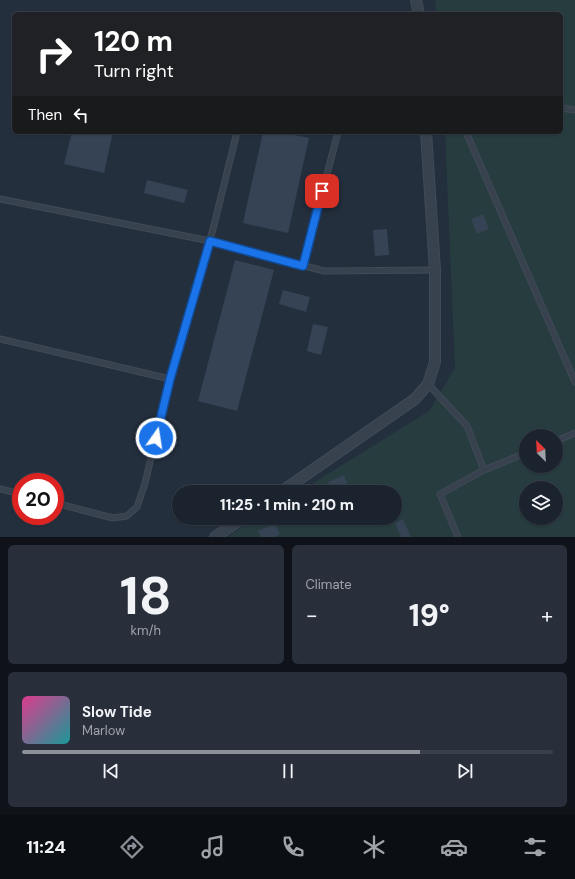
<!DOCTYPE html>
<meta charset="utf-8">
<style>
:root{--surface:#1b232e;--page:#282f3a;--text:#f1f3f6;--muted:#a0a4aa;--line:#39404a;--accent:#8c9099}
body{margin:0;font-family:"DM Sans",sans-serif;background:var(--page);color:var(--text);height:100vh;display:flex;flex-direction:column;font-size:15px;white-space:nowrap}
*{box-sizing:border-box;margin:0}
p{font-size:13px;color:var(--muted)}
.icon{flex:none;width:22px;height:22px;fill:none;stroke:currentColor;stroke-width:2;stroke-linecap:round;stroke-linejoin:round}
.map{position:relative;height:537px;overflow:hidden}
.side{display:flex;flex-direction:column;gap:8px;padding:8px;background:#0f1319;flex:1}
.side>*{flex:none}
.top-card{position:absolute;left:12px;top:12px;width:551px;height:122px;border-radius:6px;box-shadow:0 1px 3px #0004,0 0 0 1px var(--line);background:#202124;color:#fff;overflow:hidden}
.needle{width:26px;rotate:336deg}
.buttons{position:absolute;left:519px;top:429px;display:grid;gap:8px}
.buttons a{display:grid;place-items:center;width:44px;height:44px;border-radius:50%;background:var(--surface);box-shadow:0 1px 3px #0004,0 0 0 1px var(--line);font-size:20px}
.speed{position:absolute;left:12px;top:473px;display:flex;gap:8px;font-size:20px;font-weight:700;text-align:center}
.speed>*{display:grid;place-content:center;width:52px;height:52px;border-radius:50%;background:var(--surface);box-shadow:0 1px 3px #0004,0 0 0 1px var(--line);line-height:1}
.speed .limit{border:6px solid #d22;background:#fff;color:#111}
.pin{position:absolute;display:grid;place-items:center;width:34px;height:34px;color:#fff;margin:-17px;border-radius:8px;box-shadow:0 2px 6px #0006}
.me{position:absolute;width:44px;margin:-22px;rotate:13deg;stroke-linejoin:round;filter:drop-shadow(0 0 3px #0008)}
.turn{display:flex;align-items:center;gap:14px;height:84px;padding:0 16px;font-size:18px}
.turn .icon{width:52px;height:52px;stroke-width:2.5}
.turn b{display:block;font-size:28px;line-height:34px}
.then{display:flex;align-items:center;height:38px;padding:0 16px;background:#0003;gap:8px;font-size:15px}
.big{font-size:30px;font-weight:800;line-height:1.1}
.side .widget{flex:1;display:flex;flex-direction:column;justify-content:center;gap:6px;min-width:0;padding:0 14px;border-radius:6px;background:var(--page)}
.side .dial{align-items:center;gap:0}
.dial b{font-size:52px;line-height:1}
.song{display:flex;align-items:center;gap:12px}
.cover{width:48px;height:48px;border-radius:6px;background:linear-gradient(135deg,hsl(330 70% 55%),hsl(180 70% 35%))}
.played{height:4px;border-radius:2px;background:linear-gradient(90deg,var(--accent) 75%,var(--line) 75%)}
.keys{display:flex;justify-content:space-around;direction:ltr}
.heat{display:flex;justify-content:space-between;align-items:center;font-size:22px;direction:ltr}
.side .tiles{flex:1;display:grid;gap:8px;grid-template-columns:1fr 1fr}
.widget:last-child{grid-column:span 2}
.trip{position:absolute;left:172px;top:485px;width:230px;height:40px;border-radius:20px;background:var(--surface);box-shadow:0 1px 3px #0004,0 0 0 1px var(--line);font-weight:800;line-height:40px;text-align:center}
.tabs{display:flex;height:64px;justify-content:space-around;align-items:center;background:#0b0e12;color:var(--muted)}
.tabs .icon{width:28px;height:28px}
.tabs .on{color:var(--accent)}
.tabs b{font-size:18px;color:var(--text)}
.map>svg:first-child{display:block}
.green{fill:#263c3f;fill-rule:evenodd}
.building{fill:#364354}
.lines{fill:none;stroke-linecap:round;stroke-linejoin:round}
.service-casing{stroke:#414a57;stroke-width:7}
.minor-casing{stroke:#414a57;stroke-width:12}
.service{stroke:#38414e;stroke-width:5}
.minor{stroke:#38414e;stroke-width:10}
.route-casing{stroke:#114b97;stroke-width:10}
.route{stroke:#1a73e8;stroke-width:7}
</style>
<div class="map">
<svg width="575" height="537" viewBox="0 0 575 537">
<rect width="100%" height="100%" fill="#242f3e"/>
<path class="green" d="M 435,0 L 575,0 L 575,537 L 227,537 L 257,518 L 395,518 L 395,492 L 299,492 L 429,411 L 455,368 L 445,132 L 561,132 L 561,14 L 437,14 ZM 526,436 L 556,436 L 556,466 L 526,466 ZM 526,488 L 556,488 L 556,518 L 526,518 Z"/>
<path class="building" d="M 72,132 L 113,132 L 104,173 L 64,164 Z
M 263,132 L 280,132 L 309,138 L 288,233 L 243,223 Z
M 147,180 L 188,190 L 184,203 L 144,193 Z
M 483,214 L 489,229 L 477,234 L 471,219 Z
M 387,229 L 389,255 L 375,256 L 373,230 Z
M 235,260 L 274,270 L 237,411 L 198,401 Z
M 283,290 L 310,297 L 306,312 L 279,304 Z
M 313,324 L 328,327 L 321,355 L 307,351 Z
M 344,475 L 349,488 L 339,492 L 332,492 L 328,482 Z
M 299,518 L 317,518 L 317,519 L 302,526 Z
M 403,519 L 411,537 L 401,537 L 395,523 Z
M 275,523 L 280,534 L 274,537 L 261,537 L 258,531 Z"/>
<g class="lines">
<g class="service-casing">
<path id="service" d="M 561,108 L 575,110
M 466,132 L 575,382
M 0,199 L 210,241 L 324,271 L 435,270
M 303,266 L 338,132
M 0,339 L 170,379
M 428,384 L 467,426 L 484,470
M 556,441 L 575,433
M 0,489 L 21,494
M 55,503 L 113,518 L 127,516 L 137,507 L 145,483 L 170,379 L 213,229 L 237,132
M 458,537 L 440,494 L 484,470 L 526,453"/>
</g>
<g class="minor-casing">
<path id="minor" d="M 416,0 L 419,14
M 281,492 L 415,399 L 428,384 L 435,362 L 435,270 L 426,132
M 215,537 L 243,518"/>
</g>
<use href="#service" class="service"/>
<use href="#minor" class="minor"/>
</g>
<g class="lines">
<g class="route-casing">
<path id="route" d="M 156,438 L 170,379 L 210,241 L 303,266 L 322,191"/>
</g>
<use href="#route" class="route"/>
</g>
</svg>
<div class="buttons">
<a><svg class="needle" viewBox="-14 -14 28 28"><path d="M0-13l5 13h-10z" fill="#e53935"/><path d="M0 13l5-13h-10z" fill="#a0a4aa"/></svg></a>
<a><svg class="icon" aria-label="layers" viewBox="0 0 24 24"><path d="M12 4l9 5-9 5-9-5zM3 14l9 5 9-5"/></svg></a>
</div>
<div class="speed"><div class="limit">20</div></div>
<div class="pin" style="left:322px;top:191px;background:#d93025"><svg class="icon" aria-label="arrive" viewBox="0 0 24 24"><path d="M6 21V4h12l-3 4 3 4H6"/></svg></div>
<svg class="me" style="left:156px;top:438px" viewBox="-20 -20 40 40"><circle r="17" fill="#1a73e8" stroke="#fff" stroke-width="3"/><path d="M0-11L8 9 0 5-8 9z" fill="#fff"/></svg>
<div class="trip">11:25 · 1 min · 210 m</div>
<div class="top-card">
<div class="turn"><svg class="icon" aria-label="right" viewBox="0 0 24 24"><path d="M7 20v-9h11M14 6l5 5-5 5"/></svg><div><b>120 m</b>Turn right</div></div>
<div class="then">Then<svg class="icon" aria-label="left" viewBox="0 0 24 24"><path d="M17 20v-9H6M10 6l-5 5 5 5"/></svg></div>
</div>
</div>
<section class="side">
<div class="tiles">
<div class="widget dial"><b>18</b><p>km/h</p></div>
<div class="widget"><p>Climate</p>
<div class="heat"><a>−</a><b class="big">19°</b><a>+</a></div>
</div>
<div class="widget">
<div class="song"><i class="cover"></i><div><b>Slow Tide</b><p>Marlow</p></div></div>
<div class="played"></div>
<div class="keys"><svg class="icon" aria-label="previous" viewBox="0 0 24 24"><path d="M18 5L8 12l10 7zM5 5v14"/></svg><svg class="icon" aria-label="pause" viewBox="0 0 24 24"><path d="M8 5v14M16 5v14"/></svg><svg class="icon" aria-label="next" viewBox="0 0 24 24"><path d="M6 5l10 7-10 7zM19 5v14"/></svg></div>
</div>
</div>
</section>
<nav class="tabs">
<b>11:24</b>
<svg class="icon on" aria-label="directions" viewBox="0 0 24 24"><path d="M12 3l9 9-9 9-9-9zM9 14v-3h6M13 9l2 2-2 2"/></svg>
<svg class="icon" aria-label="music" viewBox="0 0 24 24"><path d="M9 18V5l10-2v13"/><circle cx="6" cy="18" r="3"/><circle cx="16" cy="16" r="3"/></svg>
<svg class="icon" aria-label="phone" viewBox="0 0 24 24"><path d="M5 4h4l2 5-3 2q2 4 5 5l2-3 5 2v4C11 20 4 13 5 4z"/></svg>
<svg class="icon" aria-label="climate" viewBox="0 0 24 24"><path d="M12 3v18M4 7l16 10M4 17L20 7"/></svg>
<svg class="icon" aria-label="car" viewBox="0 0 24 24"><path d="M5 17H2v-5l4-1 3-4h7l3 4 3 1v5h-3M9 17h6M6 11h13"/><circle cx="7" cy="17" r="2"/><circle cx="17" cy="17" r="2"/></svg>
<svg class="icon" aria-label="filters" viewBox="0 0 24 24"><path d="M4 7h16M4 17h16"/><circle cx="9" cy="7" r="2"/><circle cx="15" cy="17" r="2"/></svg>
</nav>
